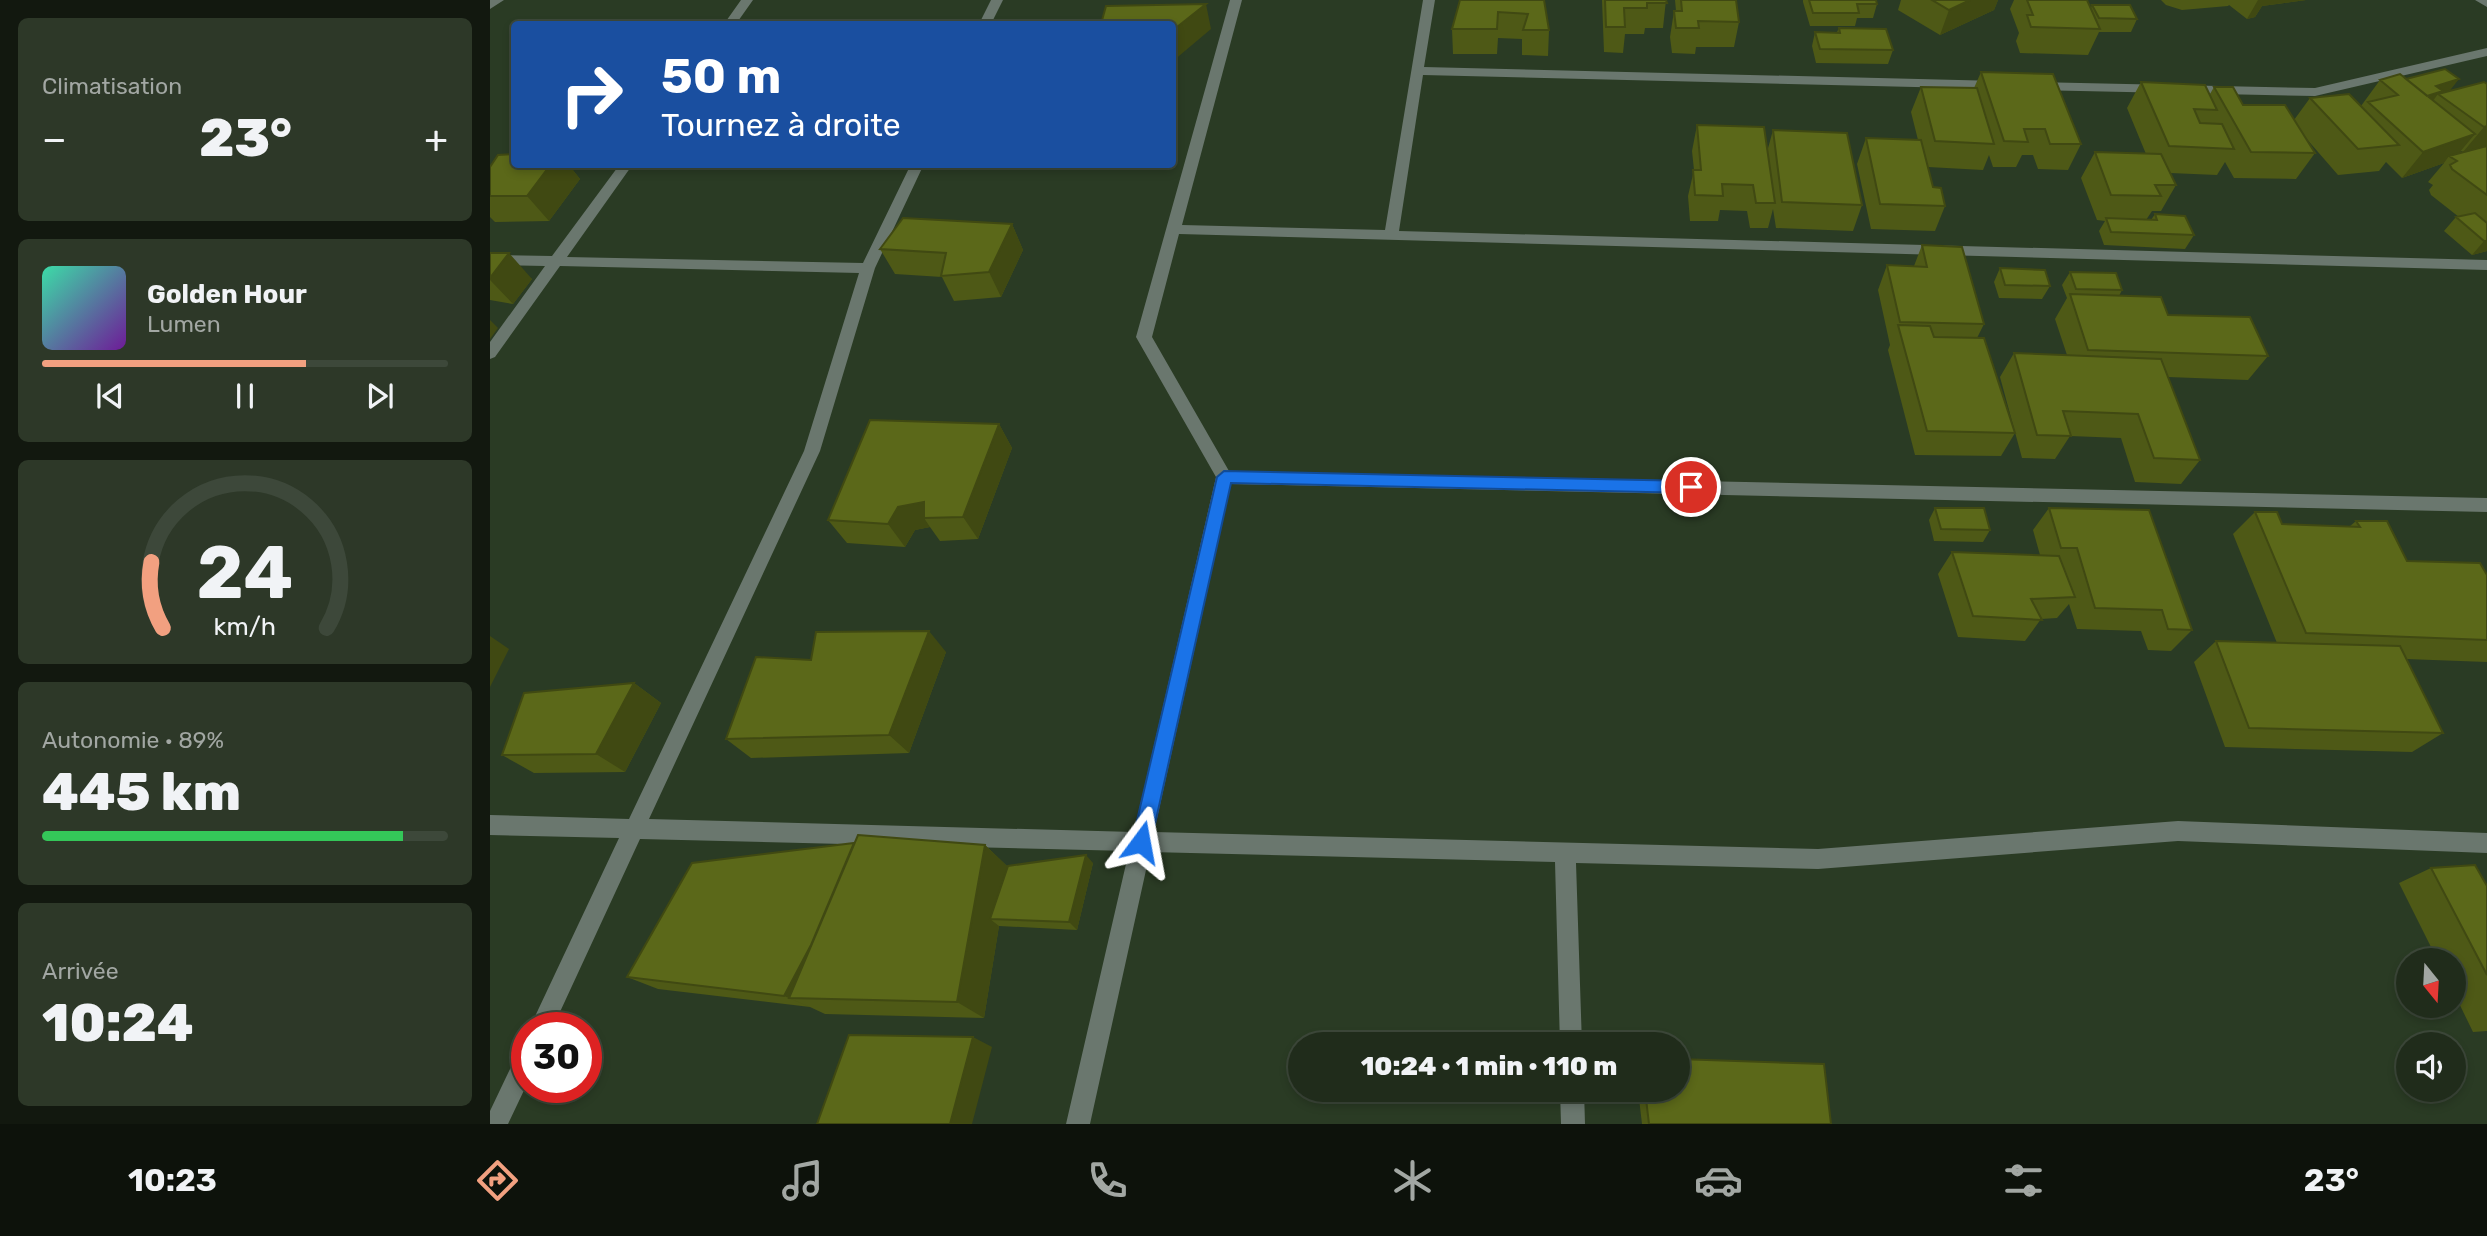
<!DOCTYPE html>
<html lang="fr">
<meta charset="utf-8">
<style>
:root{--surface:#202c1b;--page:#2d3828;--text:#f1f3f6;--muted:#a2a7a3;--line:#3d483a;--accent:#f2a080}
body{margin:0;font-family:Rubik,sans-serif;background:var(--page);color:var(--text);height:100vh;display:flex;flex-direction:column;font-size:26px;white-space:nowrap}
*{box-sizing:border-box;margin:0}
p{font-size:23px;color:var(--muted)}
.icon{flex:none;width:38px;height:38px;fill:none;stroke:currentColor;stroke-width:2;stroke-linecap:round;stroke-linejoin:round}
.map{position:relative;flex:1;overflow:hidden}
.details{display:flex;flex-direction:column;gap:18px;padding:18px;background:#12180f;width:490px}
.details>*{flex:none}
.top-card{position:absolute;left:21px;top:21px;width:665px;height:147px;border-radius:7px;box-shadow:0 4px 10px #0003,0 0 0 2px var(--line);background:#1a4fa0;color:#fff;overflow:hidden}
.needle{width:46px;rotate:162deg}
.buttons{position:absolute;left:1906px;top:948px;display:grid;gap:14px}
.buttons a{display:grid;place-items:center;width:70px;height:70px;border-radius:50%;background:var(--surface);box-shadow:0 4px 10px #0003,0 0 0 2px var(--line);font-size:35px}
.speed{position:absolute;left:21px;top:1012px;display:flex;gap:14px;font-size:35px;font-weight:700;text-align:center}
.speed>*{display:grid;place-content:center;width:91px;height:91px;border-radius:50%;background:var(--surface);box-shadow:0 4px 10px #0003,0 0 0 2px var(--line);line-height:1}
.speed .limit{border:10px solid #d22;background:#fff;color:#111}
.pin{position:absolute;display:grid;place-items:center;width:60px;height:60px;color:#fff;margin:-30px;border:4px solid #fff;border-radius:50%;box-shadow:0 2px 7px #0007}
.me{position:absolute;width:77px;margin:-38px;rotate:13deg;stroke-linejoin:round;filter:drop-shadow(0 0 5px #0008)}
.turn{display:flex;align-items:center;gap:24px;height:147px;padding:0 35px;font-size:32px}
.turn .icon{width:91px;height:91px;stroke-width:2.5}
.turn b{display:block;font-size:49px;line-height:60px}
.big{font-size:52px;font-weight:800;line-height:1.1}
.details .card{flex:1;display:flex;flex-direction:column;justify-content:center;gap:10px;min-width:0;padding:0 24px;border-radius:10px;background:var(--page)}
.details .dial{align-items:center;gap:0}
.dial svg{height:182px;overflow:visible;fill:none;stroke:var(--line);stroke-width:7;stroke-linecap:round;text-anchor:middle}
.dial text{fill:var(--text);stroke:none}
.song{display:flex;align-items:center;gap:21px}
.cover{width:84px;height:84px;border-radius:10px;background:linear-gradient(135deg,hsl(160 70% 55%),hsl(280 70% 35%))}
.played{height:7px;border-radius:4px;background:linear-gradient(90deg,var(--accent) 65%,var(--line) 65%)}
.keys{display:flex;justify-content:space-around;direction:ltr}
.heat{display:flex;justify-content:space-between;align-items:center;font-size:38px;direction:ltr}
.charge{height:10px;border-radius:5px;background:linear-gradient(90deg,#34c759 89%,var(--line) 0)}
.trip{position:absolute;left:798px;top:1032px;width:402px;height:70px;border-radius:35px;background:var(--surface);box-shadow:0 4px 10px #0003,0 0 0 2px var(--line);font-weight:800;line-height:70px;text-align:center}
.tabs{display:flex;height:112px;justify-content:space-around;align-items:center;background:#0d120b;color:var(--muted)}
.tabs .icon{width:49px;height:49px}
.tabs .on{color:var(--accent)}
.tabs b{font-size:32px;color:var(--text)}
main{display:flex;flex:1;min-height:0}
.map>svg:first-child{display:block}
.lines{fill:none;stroke-linecap:round;stroke-linejoin:round}
.minor{fill:#6a776e;fill-rule:evenodd}
.wall{fill:#4e5916}
.shaded-wall{fill:#404912}
.building{fill:#5b6819;stroke:#404912;stroke-width:2}
.route{fill:#1a73e8;stroke:#114b97;stroke-width:2}
</style>
<main>
<section class="details">
<div class="card"><p>Climatisation</p>
<div class="heat"><a>−</a><b class="big">23°</b><a>+</a></div>
</div>
<div class="card">
<div class="song"><i class="cover"></i><div><b>Golden Hour</b><p>Lumen</p></div></div>
<div class="played"></div>
<div class="keys"><svg class="icon" aria-label="previous" viewBox="0 0 24 24"><path d="M18 5L8 12l10 7zM5 5v14"/></svg><svg class="icon" aria-label="pause" viewBox="0 0 24 24"><path d="M8 5v14M16 5v14"/></svg><svg class="icon" aria-label="next" viewBox="0 0 24 24"><path d="M6 5l10 7-10 7zM19 5v14"/></svg></div>
</div>
<div class="card dial"><svg viewBox="0 0 100 80">
<path d="M14 69A42 42 0 1 1 86 69"/>
<path d="M14 69A42 42 0 0 1 9 40" stroke="#f2a080"/>
<text x="50" y="56" font-size="32" font-weight="700">24</text>
<text x="50" y="72" font-size="11">km/h</text>
</svg></div>
<div class="card"><p>Autonomie · 89%</p><b class="big">445 km</b><div class="charge"></div></div>
<div class="card"><p>Arrivée</p><b class="big">10:24</b></div>
</section>
<div class="map">
<svg width="1997" height="1124" viewBox="0 0 1997 1124">
<rect width="100%" height="100%" fill="#2a3b24"/>
<g class="lines">
<path class="minor" d="M 0,0 L 14,0 L 0,9 Z
M 251,0 L 263,0 L 246,24 L 234,24 Z
M 501,0 L 513,0 L 501,24 L 489,24 Z
M 740,0 L 752,0 L 692,225 L 895,230 L 933,0 L 945,0 L 934,67 L 1509,81 L 1515,85 L 1509,89 L 933,75 L 909,231 L 1997,260 L 1997,270 L 689,234 L 662,337 L 739,471 L 1997,498 L 1997,512 L 741,484 L 664,832 L 1328,849 L 1688,821 L 1997,833 L 1997,853 L 1688,841 L 1328,869 L 1086,863 L 1092,1045 L 1070,1045 L 1065,862 L 660,852 L 600,1124 L 576,1124 L 639,851 L 150,839 L 63,1027 L 40,1027 L 129,838 L 0,835 L 0,815 L 139,819 L 314,451 L 369,273 L 70,266 L 5,357 L 0,359 L 0,342 L 55,266 L 0,265 L 0,255 L 62,256 L 130,164 L 143,164 L 77,257 L 373,263 L 421,164 L 434,164 L 385,268 L 330,451 L 159,819 L 644,832 L 726,477 L 646,337 Z
M 1985,0 L 1997,0 L 1997,7 Z
M 1997,48 L 1997,56 L 1825,96 L 1544,90 L 1538,86 L 1544,82 L 1825,88 Z
M 37,1047 L 37,1084 L 18,1124 L 0,1124 L 0,1111 L 29,1050 Z
M 1070,1090 L 1094,1090 L 1095,1124 L 1071,1124 Z"/>
</g>
<path class="wall" d="M 970,0 L 1054,0 L 1059,30 L 1058,56 L 1032,55 L 1032,39 L 1008,38 L 1007,54 L 963,54 L 962,29 Z
M 1112,0 L 1176,0 L 1173,28 L 1155,28 L 1154,34 L 1135,34 L 1133,53 L 1114,52 Z
M 1185,0 L 1246,0 L 1249,22 L 1244,47 L 1206,47 L 1205,54 L 1182,53 L 1180,37 L 1184,11 L 1186,11 Z
M 1313,0 L 1386,0 L 1387,4 L 1383,18 L 1367,18 L 1365,26 L 1320,26 L 1313,2 Z
M 1411,0 L 1508,0 L 1504,10 L 1450,35 L 1408,10 Z
M 1524,0 L 1597,0 L 1601,8 L 1602,5 L 1647,19 L 1641,32 L 1609,32 L 1598,55 L 1530,53 L 1526,41 L 1529,33 L 1520,9 Z
M 1671,0 L 1816,0 L 1772,6 L 1765,17 L 1757,19 L 1739,5 L 1738,6 L 1692,10 L 1676,5 Z
M 1349,28 L 1403,50 L 1398,64 L 1326,63 L 1322,46 L 1325,32 L 1347,32 Z
M 1491,72 L 1591,144 L 1578,170 L 1548,169 L 1543,155 L 1532,155 L 1526,167 L 1503,167 L 1499,155 L 1493,170 L 1438,167 L 1443,187 L 1455,206 L 1445,231 L 1381,229 L 1367,164 L 1376,138 L 1428,140 L 1421,112 L 1431,87 L 1484,88 Z
M 1916,79 L 1960,91 L 1997,83 L 1997,146 L 1973,152 L 1971,151 L 1968,154 L 1997,146 L 1997,251 L 1982,255 L 1954,231 L 1966,217 L 1969,217 L 1941,195 L 1939,190 L 1943,185 L 1938,182 L 1954,163 L 1912,178 L 1896,162 L 1889,171 L 1848,175 L 1815,137 L 1825,153 L 1806,179 L 1744,178 L 1735,162 L 1727,175 L 1680,173 L 1686,185 L 1671,211 L 1662,211 L 1656,220 L 1661,220 L 1665,214 L 1704,235 L 1695,249 L 1614,245 L 1609,231 L 1615,221 L 1607,220 L 1591,178 L 1605,152 L 1656,154 L 1637,108 L 1651,82 L 1720,94 L 1724,87 L 1753,105 L 1804,120 L 1820,98 L 1871,106 L 1890,80 Z
M 1207,125 L 1277,152 L 1283,130 L 1372,205 L 1363,231 L 1286,228 L 1283,209 L 1278,228 L 1260,228 L 1257,211 L 1230,210 L 1228,221 L 1200,221 L 1198,196 L 1204,170 L 1202,151 Z
M 24,164 L 78,164 L 90,179 L 59,221 L 5,222 L 0,217 L 0,167 Z
M 522,224 L 533,250 L 511,297 L 464,301 L 452,277 L 405,274 L 390,249 Z
M 1432,245 L 1494,324 L 1487,338 L 1525,433 L 1511,456 L 1425,455 L 1398,350 L 1400,345 L 1388,290 L 1397,265 L 1424,266 Z
M 0,253 L 42,279 L 23,304 L 0,300 Z
M 1510,268 L 1560,286 L 1552,299 L 1509,298 L 1504,282 Z
M 1580,272 L 1632,290 L 1629,296 L 1778,356 L 1758,380 L 1678,377 L 1710,460 L 1691,484 L 1645,482 L 1631,438 L 1580,436 L 1565,459 L 1532,458 L 1510,377 L 1524,353 L 1577,355 L 1565,319 L 1577,298 L 1572,285 Z
M 509,424 L 522,448 L 488,539 L 450,541 L 440,527 L 425,530 L 415,547 L 357,543 L 338,520 Z
M 1445,508 L 1500,530 L 1493,542 L 1444,541 L 1439,520 Z
M 1559,508 L 1702,630 L 1681,651 L 1658,650 L 1651,631 L 1587,629 L 1579,604 L 1567,618 L 1551,619 L 1535,641 L 1468,637 L 1448,574 L 1462,552 L 1550,555 L 1543,530 Z
M 1765,512 L 1792,524 L 1859,527 L 1866,521 L 1917,561 L 1997,575 L 1997,662 L 1916,659 L 1953,733 L 1922,752 L 1735,747 L 1704,662 L 1726,641 L 1787,643 L 1743,534 Z
M 456,652 L 419,753 L 261,758 L 236,739 L 321,660 Z
M 144,683 L 171,703 L 135,772 L 44,773 L 12,755 Z
M 495,845 L 518,867 L 603,863 L 587,930 L 509,926 L 494,1018 L 335,1014 L 320,1007 L 168,989 L 137,977 Z
M 1941,868 L 1997,886 L 1997,1031 L 1983,1032 L 1964,993 L 1964,961 L 1948,961 L 1909,883 Z
M 1148,1090 L 1188,1090 L 1341,1124 L 1152,1124 Z"/>
<path class="shaded-wall" d="M 1480,0 L 1508,0 L 1504,10 L 1450,35 L 1459,10 Z
M 1768,0 L 1816,0 L 1772,6 L 1765,17 L 1757,19 Z
M 716,4 L 721,29 L 683,61 L 682,31 Z
M 1969,79 L 1958,93 L 1948,94 L 1939,106 L 1919,111 L 1946,86 Z
M 1997,126 L 1997,146 L 1973,152 L 1994,127 Z
M 1985,134 L 1964,159 L 1959,156 L 1954,163 L 1912,178 L 1933,152 Z
M 61,164 L 78,164 L 90,179 L 59,221 L 37,196 Z
M 522,224 L 533,250 L 511,297 L 499,272 Z
M 1994,241 L 1997,241 L 1997,251 L 1982,255 Z
M 19,253 L 42,279 L 23,304 L 0,280 L 0,278 Z
M 0,320 L 8,328 L 0,339 Z
M 509,424 L 522,448 L 488,539 L 473,517 Z
M 434,502 L 434,518 L 440,527 L 425,530 L 415,547 L 398,524 L 408,507 Z
M 439,631 L 456,652 L 419,753 L 399,735 Z
M 0,636 L 19,649 L 0,687 Z
M 144,683 L 171,703 L 135,772 L 106,754 Z
M 376,842 L 299,998 L 320,1007 L 294,996 Z
M 495,845 L 518,867 L 500,919 L 509,926 L 494,1018 L 467,1002 Z
M 596,855 L 603,863 L 587,930 L 579,922 Z
M 483,1037 L 502,1047 L 482,1124 L 460,1124 Z"/>
<path class="building" d="M 970,0 L 1054,0 L 1059,30 L 1033,30 L 1038,14 L 1008,12 L 1007,29 L 962,29 Z
M 1115,0 L 1176,0 L 1177,3 L 1157,3 L 1157,8 L 1134,8 L 1135,27 L 1116,27 Z
M 1191,0 L 1246,0 L 1249,22 L 1208,21 L 1209,28 L 1186,28 L 1184,11 L 1192,11 Z
M 1319,0 L 1386,0 L 1387,4 L 1367,4 L 1369,13 L 1323,13 Z
M 1442,0 L 1480,0 L 1459,10 Z
M 1537,0 L 1597,0 L 1610,29 L 1541,27 L 1537,15 L 1543,15 Z
M 716,4 L 682,31 L 682,24 L 611,24 L 616,6 Z
M 1602,5 L 1640,5 L 1647,19 L 1609,18 Z
M 1349,28 L 1396,29 L 1403,50 L 1330,49 L 1325,32 L 1350,33 Z
M 1955,69 L 1969,79 L 1946,86 L 1953,91 L 1937,96 L 1916,79 Z
M 1491,72 L 1563,74 L 1591,144 L 1560,144 L 1555,129 L 1534,129 L 1538,142 L 1514,141 Z
M 1910,74 L 1985,134 L 1933,152 L 1878,102 L 1908,95 L 1890,80 Z
M 1651,82 L 1715,85 L 1727,110 L 1704,109 L 1710,123 L 1732,124 L 1744,149 L 1679,146 Z
M 1994,82 L 1997,84 L 1997,126 L 1994,127 L 1948,94 Z
M 1431,87 L 1487,88 L 1504,144 L 1445,141 Z
M 1724,87 L 1743,87 L 1753,105 L 1795,105 L 1825,153 L 1761,152 Z
M 1859,94 L 1909,145 L 1868,149 L 1820,98 Z
M 1207,125 L 1274,127 L 1285,203 L 1266,203 L 1263,185 L 1232,184 L 1233,196 L 1205,195 L 1203,170 L 1211,170 Z
M 1283,130 L 1357,133 L 1372,205 L 1292,202 Z
M 1376,138 L 1431,140 L 1443,187 L 1451,188 L 1455,206 L 1390,204 Z
M 1997,146 L 1997,195 L 1962,169 L 1960,165 L 1967,161 L 1959,156 Z
M 1605,152 L 1671,154 L 1686,185 L 1665,185 L 1671,196 L 1621,195 Z
M 24,154 L 24,164 L 61,164 L 37,196 L 0,196 L 0,167 L 8,155 Z
M 1985,213 L 1997,223 L 1997,241 L 1994,241 L 1966,217 Z
M 1665,214 L 1695,216 L 1704,235 L 1621,232 L 1616,218 L 1667,220 Z
M 413,218 L 522,224 L 499,272 L 451,276 L 456,253 L 390,249 Z
M 1432,245 L 1472,247 L 1494,324 L 1410,322 L 1397,265 L 1437,267 Z
M 0,253 L 19,253 L 0,278 Z
M 1510,268 L 1555,270 L 1560,286 L 1515,285 Z
M 1580,272 L 1626,273 L 1632,290 L 1586,289 Z
M 1580,294 L 1671,297 L 1678,315 L 1760,317 L 1778,356 L 1598,350 Z
M 1408,325 L 1440,326 L 1444,337 L 1494,338 L 1525,433 L 1437,431 Z
M 1524,353 L 1671,359 L 1710,460 L 1664,458 L 1648,414 L 1573,411 L 1581,436 L 1547,435 Z
M 380,420 L 509,424 L 473,517 L 434,518 L 434,502 L 408,507 L 398,524 L 338,520 Z
M 1445,508 L 1494,508 L 1500,530 L 1451,529 Z
M 1559,508 L 1659,510 L 1702,630 L 1678,629 L 1672,610 L 1605,608 L 1587,548 L 1571,548 Z
M 1765,512 L 1787,512 L 1792,524 L 1870,527 L 1866,521 L 1897,521 L 1917,561 L 1990,563 L 1997,575 L 1997,640 L 1816,633 Z
M 1462,552 L 1569,556 L 1585,597 L 1541,599 L 1552,620 L 1483,616 Z
M 439,631 L 399,735 L 236,739 L 266,657 L 321,660 L 326,632 Z
M 1726,641 L 1910,646 L 1953,733 L 1759,728 Z
M 144,683 L 106,754 L 12,755 L 34,693 Z
M 368,835 L 495,845 L 467,1002 L 299,998 Z
M 364,843 L 321,945 L 294,996 L 137,977 L 202,863 Z
M 596,855 L 579,922 L 500,919 L 518,866 Z
M 1985,865 L 1997,886 L 1997,975 L 1941,868 Z
M 359,1035 L 483,1037 L 460,1124 L 327,1124 Z
M 1188,1059 L 1334,1064 L 1341,1124 L 1159,1124 L 1155,1090 L 1188,1090 Z"/>
<path class="route" d="M 734,471 L 1201,481 L 1208,487 L 1201,493 L 741,483 L 661,842 L 658,849 L 651,851 L 645,849 L 642,842 L 727,477 Z"/>
</svg>
<div class="buttons">
<a><svg class="needle" viewBox="-14 -14 28 28"><path d="M0-13l5 13h-10z" fill="#e53935"/><path d="M0 13l5-13h-10z" fill="#a2a7a3"/></svg></a>
<a><svg class="icon" aria-label="sound" viewBox="0 0 24 24"><path d="M4 9h4l5-4v14l-5-4H4zM17 9q2 3 0 6"/></svg></a>
</div>
<div class="speed"><div class="limit">30</div></div>
<div class="pin" style="left:1201px;top:487px;background:#d93025"><svg class="icon" aria-label="arrive" viewBox="0 0 24 24"><path d="M6 21V4h12l-3 4 3 4H6"/></svg></div>
<svg class="me" style="left:651px;top:842px" viewBox="-20 -20 40 40"><path d="M0-17L14 15 0 8-14 15z" fill="#1a73e8" stroke="#fff" stroke-width="4"/></svg>
<div class="trip">10:24 · 1 min · 110 m</div>
<div class="top-card">
<div class="turn"><svg class="icon" aria-label="right" viewBox="0 0 24 24"><path d="M7 20v-9h11M14 6l5 5-5 5"/></svg><div><b>50 m</b>Tournez à droite</div></div>
</div>
</div>
</main>
<nav class="tabs">
<b>10:23</b>
<svg class="icon on" aria-label="directions" viewBox="0 0 24 24"><path d="M12 3l9 9-9 9-9-9zM9 14v-3h6M13 9l2 2-2 2"/></svg>
<svg class="icon" aria-label="music" viewBox="0 0 24 24"><path d="M9 18V5l10-2v13"/><circle cx="6" cy="18" r="3"/><circle cx="16" cy="16" r="3"/></svg>
<svg class="icon" aria-label="phone" viewBox="0 0 24 24"><path d="M5 4h4l2 5-3 2q2 4 5 5l2-3 5 2v4C11 20 4 13 5 4z"/></svg>
<svg class="icon" aria-label="climate" viewBox="0 0 24 24"><path d="M12 3v18M4 7l16 10M4 17L20 7"/></svg>
<svg class="icon" aria-label="car" viewBox="0 0 24 24"><path d="M5 17H2v-5l4-1 3-4h7l3 4 3 1v5h-3M9 17h6M6 11h13"/><circle cx="7" cy="17" r="2"/><circle cx="17" cy="17" r="2"/></svg>
<svg class="icon" aria-label="filters" viewBox="0 0 24 24"><path d="M4 7h16M4 17h16"/><circle cx="9" cy="7" r="2"/><circle cx="15" cy="17" r="2"/></svg>
<b>23°</b>
</nav>
